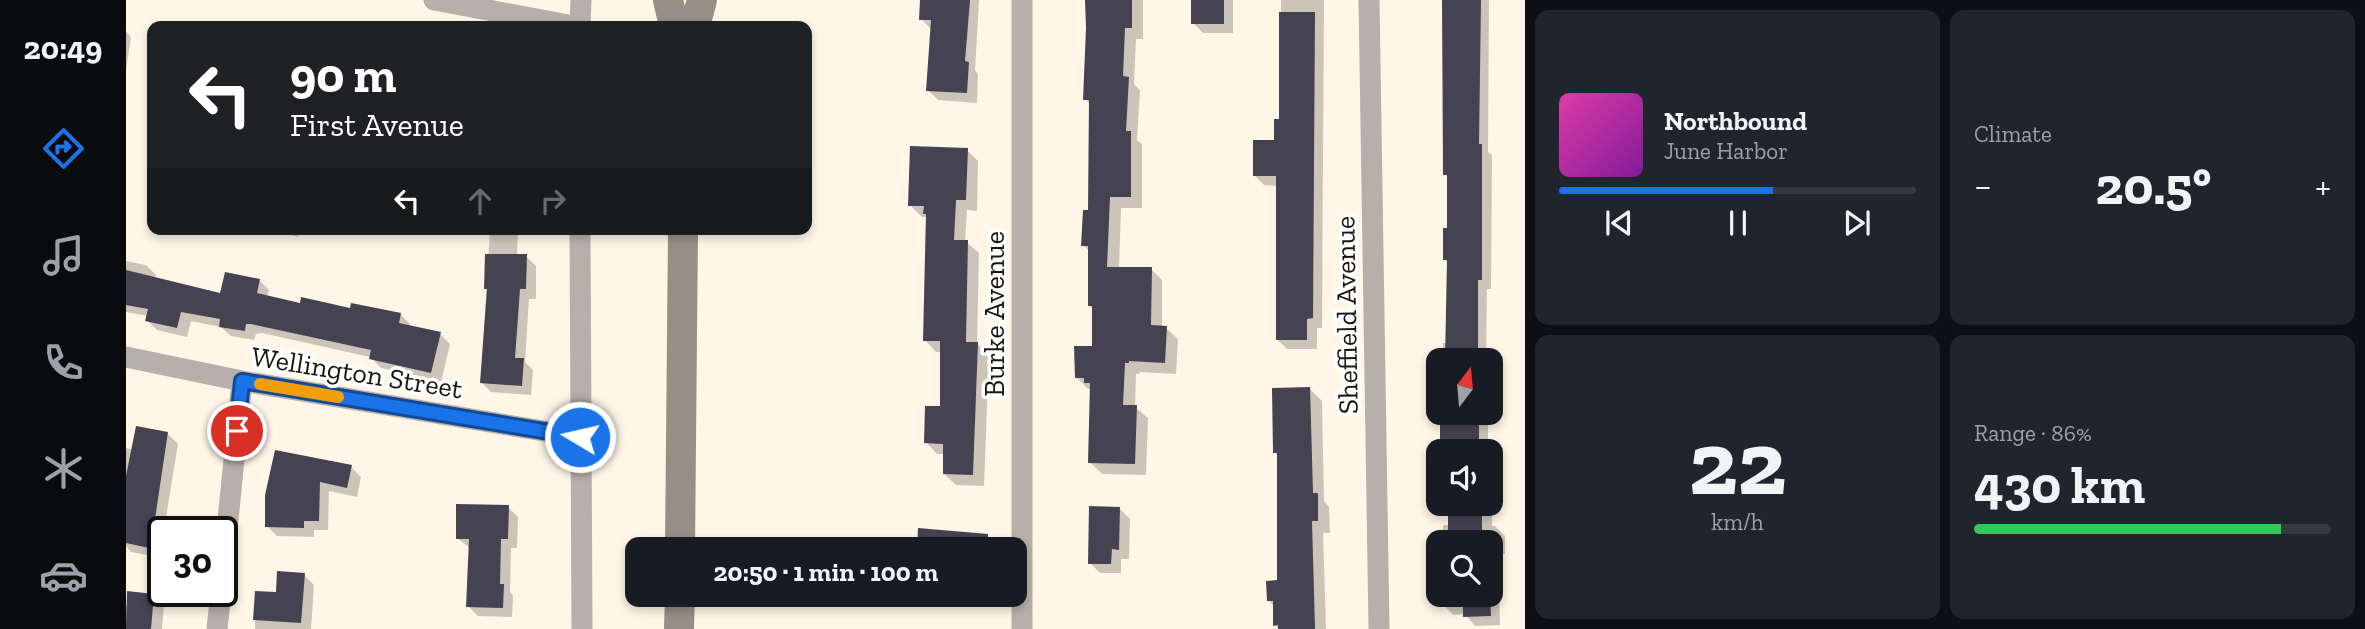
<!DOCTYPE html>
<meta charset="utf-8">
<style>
:root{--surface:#171b24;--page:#20242c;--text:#f1f3f6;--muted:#9ea1a6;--line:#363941;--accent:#1a73e8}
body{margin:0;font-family:"Zilla Slab",serif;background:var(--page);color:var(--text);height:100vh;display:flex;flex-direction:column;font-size:26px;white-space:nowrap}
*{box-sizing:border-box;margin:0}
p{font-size:23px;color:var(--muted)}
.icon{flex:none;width:38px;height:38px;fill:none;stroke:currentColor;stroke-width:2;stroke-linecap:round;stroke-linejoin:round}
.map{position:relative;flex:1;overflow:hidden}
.sheet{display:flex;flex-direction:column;gap:10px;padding:10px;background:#0d0f14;width:840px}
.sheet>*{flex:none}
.banner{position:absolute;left:21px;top:21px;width:665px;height:214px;border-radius:14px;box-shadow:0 4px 10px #0003;background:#202124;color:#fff;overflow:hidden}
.needle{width:46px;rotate:16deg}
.buttons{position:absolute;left:1300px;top:348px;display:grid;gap:14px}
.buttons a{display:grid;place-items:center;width:77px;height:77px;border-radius:14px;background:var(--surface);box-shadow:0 4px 10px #0003;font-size:35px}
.speed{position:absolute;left:21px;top:516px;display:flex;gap:14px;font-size:35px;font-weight:700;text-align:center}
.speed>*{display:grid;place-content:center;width:91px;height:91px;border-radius:50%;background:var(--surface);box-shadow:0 4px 10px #0003;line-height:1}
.speed .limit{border:4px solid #111;border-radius:10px;background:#fff;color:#111}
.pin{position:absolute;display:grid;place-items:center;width:60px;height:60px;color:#fff;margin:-30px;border:4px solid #fff;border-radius:50%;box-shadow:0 2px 7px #0007}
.me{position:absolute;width:77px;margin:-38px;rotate:279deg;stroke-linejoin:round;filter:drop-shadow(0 0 5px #0008)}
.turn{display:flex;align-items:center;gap:24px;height:147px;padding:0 28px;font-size:32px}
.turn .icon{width:91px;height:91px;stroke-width:2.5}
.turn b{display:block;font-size:49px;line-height:60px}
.lanes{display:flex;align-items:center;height:66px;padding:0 28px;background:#0003;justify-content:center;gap:35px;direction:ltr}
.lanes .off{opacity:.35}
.big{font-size:52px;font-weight:700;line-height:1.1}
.sheet .tile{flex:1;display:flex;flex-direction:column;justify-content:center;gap:10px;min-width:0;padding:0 24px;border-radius:14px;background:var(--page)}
.sheet .dial{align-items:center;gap:0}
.dial b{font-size:91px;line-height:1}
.song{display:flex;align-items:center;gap:21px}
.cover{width:84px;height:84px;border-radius:10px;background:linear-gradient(135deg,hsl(320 70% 55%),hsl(290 70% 35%))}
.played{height:7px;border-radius:4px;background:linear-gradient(90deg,var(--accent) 60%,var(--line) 60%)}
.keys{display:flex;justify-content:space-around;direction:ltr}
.heat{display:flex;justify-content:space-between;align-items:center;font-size:38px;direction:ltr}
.charge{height:10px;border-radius:5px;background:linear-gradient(90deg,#34c759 86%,var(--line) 0)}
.sheet .tiles{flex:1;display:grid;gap:10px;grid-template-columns:repeat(2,1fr)}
.trip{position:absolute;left:499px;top:537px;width:402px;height:70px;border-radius:14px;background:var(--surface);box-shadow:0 4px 10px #0003;font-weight:700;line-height:70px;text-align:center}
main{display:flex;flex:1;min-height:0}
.tab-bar{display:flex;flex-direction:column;width:126px;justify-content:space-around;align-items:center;background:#090b0e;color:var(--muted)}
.tab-bar .icon{width:49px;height:49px}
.tab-bar .on{color:var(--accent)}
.tab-bar b{font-size:32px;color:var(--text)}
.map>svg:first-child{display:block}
.shadow{fill:#0003}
.building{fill:#454251}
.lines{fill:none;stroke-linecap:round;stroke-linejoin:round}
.street{stroke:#b7b0aa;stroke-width:21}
.secondary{stroke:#978e85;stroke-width:30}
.route-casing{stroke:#114b97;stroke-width:18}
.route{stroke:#1a73e8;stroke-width:12}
.slow{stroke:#f59e0b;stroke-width:12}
.labels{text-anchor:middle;stroke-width:7;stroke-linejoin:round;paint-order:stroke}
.street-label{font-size:28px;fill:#19150f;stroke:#fff}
</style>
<main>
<nav class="tab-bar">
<b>20:49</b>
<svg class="icon on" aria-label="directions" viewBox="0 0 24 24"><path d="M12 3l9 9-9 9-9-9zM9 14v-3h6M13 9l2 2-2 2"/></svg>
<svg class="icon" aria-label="music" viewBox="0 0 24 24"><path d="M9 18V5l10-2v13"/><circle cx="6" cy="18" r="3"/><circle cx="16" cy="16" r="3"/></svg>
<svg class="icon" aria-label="phone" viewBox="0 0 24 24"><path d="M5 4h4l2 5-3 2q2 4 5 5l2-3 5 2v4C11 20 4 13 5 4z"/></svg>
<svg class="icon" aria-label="climate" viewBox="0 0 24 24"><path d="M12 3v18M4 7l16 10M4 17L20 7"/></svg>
<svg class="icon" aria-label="car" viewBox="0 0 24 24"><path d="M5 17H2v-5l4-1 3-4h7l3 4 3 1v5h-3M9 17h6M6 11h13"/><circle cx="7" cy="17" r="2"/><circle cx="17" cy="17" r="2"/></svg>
</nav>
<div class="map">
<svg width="1399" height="629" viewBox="0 0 1399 629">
<rect width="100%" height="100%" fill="#fff6e8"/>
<path class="shadow" d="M 796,0 L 853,0 L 849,70 L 852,74 L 851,103 L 812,100 L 802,90 L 806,30 L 795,19 Z
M 962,0 L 1017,0 L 1017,39 L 1010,39 L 1008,84 L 1014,90 L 1011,140 L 1016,144 L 1016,208 L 995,208 L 993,269 L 1025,269 L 1036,280 L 1036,328 L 1040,328 L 1052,339 L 1050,374 L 1013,372 L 1014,374 L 1010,374 L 1009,407 L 1022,418 L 1020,475 L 976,474 L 964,462 L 966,389 L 962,389 L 950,377 L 968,348 L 968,310 L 964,306 L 964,252 L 957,245 L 964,212 L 965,105 L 959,99 Z
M 1067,0 L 1107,0 L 1107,33 L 1077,33 L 1067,23 Z
M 1155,0 L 1198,0 L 1196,328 L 1191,328 L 1191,349 L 1161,349 L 1151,339 L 1152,186 L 1138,185 L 1128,175 L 1149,142 L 1155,121 Z
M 1318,0 L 1363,0 L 1362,152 L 1366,155 L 1365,289 L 1361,289 L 1360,360 L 1317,360 L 1317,343 L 1321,343 L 1322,263 L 1319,260 L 1323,229 L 1323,178 L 1319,174 Z
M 0,31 L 5,37 L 0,70 Z
M 841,150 L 852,161 L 851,211 L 841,210 L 839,241 L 853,253 L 851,343 L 863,355 L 858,486 L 830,485 L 818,474 L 819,454 L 811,454 L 800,442 L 815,408 L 816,352 L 810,352 L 799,340 L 801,217 L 796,217 L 784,205 Z
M 142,229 L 174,229 L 172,237 Z
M 364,229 L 392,229 L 391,256 L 400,256 L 410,266 L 410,299 L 403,299 L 399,362 L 407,370 L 405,395 L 365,392 L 355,382 Z
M 0,261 L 20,265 L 30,275 L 29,279 L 96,295 L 133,280 L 143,290 L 141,297 L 175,305 L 274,314 L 284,324 L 283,327 L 314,334 L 324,344 L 315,382 L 255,368 L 244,357 L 136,333 L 130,334 L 128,340 L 105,336 L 95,327 L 65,321 L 61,337 L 31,330 L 21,320 L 22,316 L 0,312 Z
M 1184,389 L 1196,401 L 1198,501 L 1203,507 L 1204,533 L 1197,533 L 1200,629 L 1153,629 L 1149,625 L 1149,607 L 1142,600 L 1153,582 L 1153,457 L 1148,452 Z
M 1316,413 L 1360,413 L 1362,417 L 1362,452 L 1316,452 Z
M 42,434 L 52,444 L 39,523 L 49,525 L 56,532 L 37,532 L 37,558 L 5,552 L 0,546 L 0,448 L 7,450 Z
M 225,467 L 235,477 L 231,497 L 203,491 L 202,530 L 188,530 L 188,537 L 151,536 L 141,526 L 141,496 Z
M 1366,497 L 1366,526 L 1369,526 L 1379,536 L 1379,554 L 1372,554 L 1374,625 L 1349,626 L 1339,614 L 1327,615 L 1317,604 L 1317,595 L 1365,595 L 1365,542 L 1317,542 L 1317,525 L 1323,525 L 1323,504 L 1365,504 Z
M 382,507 L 392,517 L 391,548 L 385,548 L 384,592 L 387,596 L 386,617 L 352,616 L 342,606 L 344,548 L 331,538 Z
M 994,509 L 1004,519 L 1003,559 L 995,559 L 995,573 L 974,573 L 964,563 Z
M 178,575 L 188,585 L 185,629 L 129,629 L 130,592 L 151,594 Z
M 28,596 L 38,606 L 36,629 L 0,629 L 0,606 Z"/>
<path class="building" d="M 794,0 L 844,0 L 839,61 L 843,62 L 841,93 L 800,91 L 805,20 L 793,20 Z
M 959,0 L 1006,0 L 1006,28 L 999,28 L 997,76 L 1003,77 L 1000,131 L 1005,131 L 1005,197 L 984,197 L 981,267 L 1026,267 L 1025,325 L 1041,326 L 1039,363 L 1003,361 L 1003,363 L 999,363 L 997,405 L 1011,405 L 1009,464 L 962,463 L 964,383 L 958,383 L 958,378 L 949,378 L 948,346 L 966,346 L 966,306 L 962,306 L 962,246 L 955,246 L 957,210 L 962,210 L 963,100 L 957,100 L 960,28 Z
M 1065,0 L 1098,0 L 1098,24 L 1065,24 Z
M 1316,0 L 1355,0 L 1353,144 L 1356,144 L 1356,280 L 1352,280 L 1352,359 L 1350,360 L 1319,360 L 1321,260 L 1317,260 L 1317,228 L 1321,228 L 1321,175 L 1317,175 Z
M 1153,12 L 1189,12 L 1187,318 L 1181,319 L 1181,340 L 1150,340 L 1150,176 L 1127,176 L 1127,140 L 1148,140 L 1148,119 L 1153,119 Z
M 784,146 L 842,148 L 840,200 L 830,200 L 828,240 L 842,240 L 840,342 L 852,342 L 847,475 L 817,474 L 817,444 L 798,443 L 799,406 L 814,406 L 814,341 L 797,341 L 800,214 L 797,214 L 798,206 L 782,206 Z
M 359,254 L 401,254 L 400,289 L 394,289 L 389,358 L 398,358 L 396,386 L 354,383 L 361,289 L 358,289 Z
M 0,270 L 94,293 L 99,272 L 134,279 L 131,293 L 174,303 L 175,297 L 224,308 L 225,303 L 275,313 L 273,323 L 315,332 L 305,373 L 243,359 L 245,350 L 125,324 L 120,324 L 119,331 L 93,327 L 94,319 L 55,312 L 51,328 L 19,321 L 22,309 L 0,305 Z
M 1184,387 L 1187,493 L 1192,493 L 1192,521 L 1186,521 L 1189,629 L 1152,629 L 1152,625 L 1147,626 L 1147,601 L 1141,601 L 1140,581 L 1151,580 L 1151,453 L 1147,453 L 1146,388 Z
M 1314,413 L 1353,413 L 1353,452 L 1314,452 Z
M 10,426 L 42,432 L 29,519 L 37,521 L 37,551 L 0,543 L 0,476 Z
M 149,450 L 226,465 L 221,488 L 194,482 L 193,521 L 178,521 L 178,528 L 139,527 L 139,495 Z
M 330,504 L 383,505 L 382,539 L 375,539 L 374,584 L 378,584 L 377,608 L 340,607 L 343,539 L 330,539 Z
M 1322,504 L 1356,504 L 1356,542 L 1322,542 Z
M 963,506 L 994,507 L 993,550 L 986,549 L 985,564 L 962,564 Z
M 792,528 L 862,534 L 862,550 L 791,550 Z
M 151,571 L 179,573 L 175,623 L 127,620 L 129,591 L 150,592 Z
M 1,591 L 28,594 L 25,629 L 0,629 Z
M 1337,595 L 1364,595 L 1365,616 L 1337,617 Z"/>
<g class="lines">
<path class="street" d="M 308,0 L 448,26
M 1243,0 L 1253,629
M 454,26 L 455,0
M 454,229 L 456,629
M 0,357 L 116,381 L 454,437
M 96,579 L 116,381
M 91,629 L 95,592
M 896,629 L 896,0"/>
<path class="secondary" d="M 542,0 L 548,26
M 569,26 L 576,0
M 554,550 L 557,229
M 553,629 L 554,595"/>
</g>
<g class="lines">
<g class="route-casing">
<path id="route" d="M 111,431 L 116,381 L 454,437"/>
</g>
<use href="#route" class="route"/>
<path class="slow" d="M 134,384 L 212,397"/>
</g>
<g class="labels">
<g class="street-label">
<text transform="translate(868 314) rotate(-90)" y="10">Burke Avenue</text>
<text transform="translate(1220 315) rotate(-91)" y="10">Sheffield Avenue</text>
<text transform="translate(231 372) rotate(9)" y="10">Wellington Street</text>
</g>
</g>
</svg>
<div class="buttons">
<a><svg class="needle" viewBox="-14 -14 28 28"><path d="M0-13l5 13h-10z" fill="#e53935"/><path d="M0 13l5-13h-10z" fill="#9ea1a6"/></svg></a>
<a><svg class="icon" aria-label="sound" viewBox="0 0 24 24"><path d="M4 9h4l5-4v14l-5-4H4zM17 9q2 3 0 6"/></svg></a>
<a><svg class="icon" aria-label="search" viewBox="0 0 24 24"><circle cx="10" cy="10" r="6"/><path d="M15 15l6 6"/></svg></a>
</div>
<div class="speed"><div class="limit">30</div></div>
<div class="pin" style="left:111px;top:431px;background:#d93025"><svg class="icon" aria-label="arrive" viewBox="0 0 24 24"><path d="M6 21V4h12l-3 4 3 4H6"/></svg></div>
<svg class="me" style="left:454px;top:437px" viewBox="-20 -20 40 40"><circle r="17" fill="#1a73e8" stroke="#fff" stroke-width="3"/><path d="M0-11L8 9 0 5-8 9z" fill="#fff"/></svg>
<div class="trip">20:50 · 1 min · 100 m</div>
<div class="banner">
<div class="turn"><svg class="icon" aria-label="left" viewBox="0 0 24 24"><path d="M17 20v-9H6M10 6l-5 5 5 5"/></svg><div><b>90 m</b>First Avenue</div></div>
<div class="lanes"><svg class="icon" aria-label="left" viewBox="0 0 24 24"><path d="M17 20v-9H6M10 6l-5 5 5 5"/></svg><svg class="icon off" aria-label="ahead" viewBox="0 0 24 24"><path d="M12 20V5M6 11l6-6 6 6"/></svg><svg class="icon off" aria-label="right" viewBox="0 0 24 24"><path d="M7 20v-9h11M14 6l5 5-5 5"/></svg></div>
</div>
</div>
<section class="sheet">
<div class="tiles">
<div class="tile">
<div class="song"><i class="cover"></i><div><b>Northbound</b><p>June Harbor</p></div></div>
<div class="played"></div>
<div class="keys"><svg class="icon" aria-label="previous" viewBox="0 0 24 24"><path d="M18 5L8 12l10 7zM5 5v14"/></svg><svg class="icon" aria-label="pause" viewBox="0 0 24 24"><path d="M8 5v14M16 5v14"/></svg><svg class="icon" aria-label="next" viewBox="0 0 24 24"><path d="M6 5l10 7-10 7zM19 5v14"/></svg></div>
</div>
<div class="tile"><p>Climate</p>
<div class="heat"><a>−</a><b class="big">20.5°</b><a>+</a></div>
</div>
<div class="tile dial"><b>22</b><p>km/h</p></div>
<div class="tile"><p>Range · 86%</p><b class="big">430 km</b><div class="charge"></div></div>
</div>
</section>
</main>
